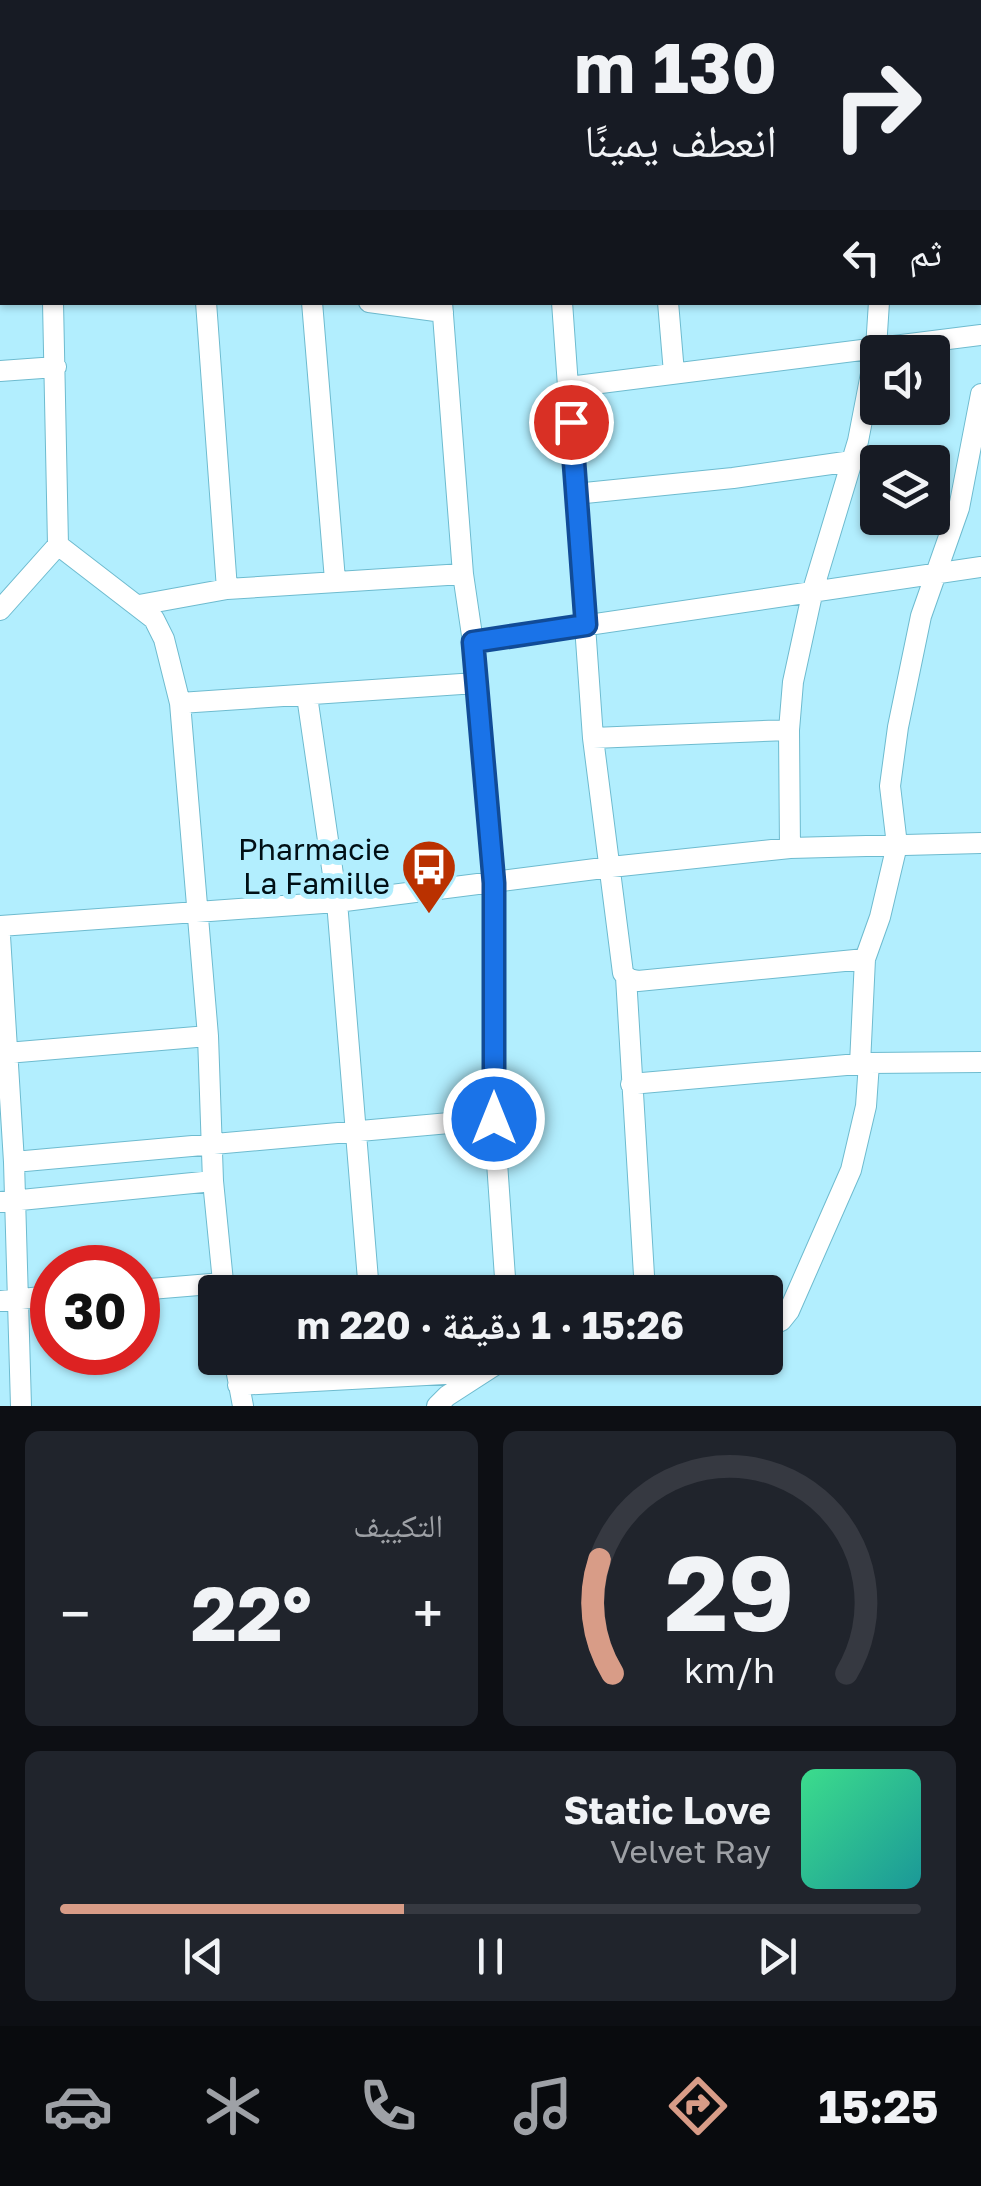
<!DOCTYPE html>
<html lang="ar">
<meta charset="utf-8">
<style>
:root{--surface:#171b24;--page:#20242c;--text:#f1f3f6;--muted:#9ea1a6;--line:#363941;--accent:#d89c87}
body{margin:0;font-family:"Golos Text","Noto Naskh Arabic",sans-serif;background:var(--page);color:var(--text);direction:rtl;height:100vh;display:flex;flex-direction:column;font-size:38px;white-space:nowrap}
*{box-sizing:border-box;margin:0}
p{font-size:32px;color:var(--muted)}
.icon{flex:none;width:55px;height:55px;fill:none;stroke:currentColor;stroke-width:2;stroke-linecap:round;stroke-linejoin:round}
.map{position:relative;height:1406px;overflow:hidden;direction:ltr}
.details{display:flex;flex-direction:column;gap:25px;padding:25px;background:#0d0f14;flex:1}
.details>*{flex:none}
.banner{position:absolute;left:0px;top:0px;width:982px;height:305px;box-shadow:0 2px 8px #0004;direction:rtl;background:#171b24;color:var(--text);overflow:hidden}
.controls{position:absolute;left:860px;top:335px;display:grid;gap:20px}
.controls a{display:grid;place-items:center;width:90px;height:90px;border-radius:10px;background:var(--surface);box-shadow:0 2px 8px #0004;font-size:50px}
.speed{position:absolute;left:30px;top:1245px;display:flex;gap:20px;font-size:50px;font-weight:700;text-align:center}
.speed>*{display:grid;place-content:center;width:130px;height:130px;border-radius:50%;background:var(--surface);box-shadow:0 2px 8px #0004;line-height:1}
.speed .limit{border:15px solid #d22;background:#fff;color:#111}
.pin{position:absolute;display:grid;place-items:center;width:85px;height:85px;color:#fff;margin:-42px;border:5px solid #fff;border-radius:50%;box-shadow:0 2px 10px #0007}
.me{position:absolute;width:110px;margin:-55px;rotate:0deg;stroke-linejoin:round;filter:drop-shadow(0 0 8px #0008)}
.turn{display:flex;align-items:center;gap:35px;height:210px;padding:0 40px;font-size:45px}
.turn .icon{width:130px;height:130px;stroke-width:2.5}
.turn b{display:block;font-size:70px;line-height:85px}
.then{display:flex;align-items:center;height:95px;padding:0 40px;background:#0003;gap:20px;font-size:38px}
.big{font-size:75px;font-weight:700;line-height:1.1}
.details .widget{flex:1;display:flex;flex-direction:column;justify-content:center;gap:15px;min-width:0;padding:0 35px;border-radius:15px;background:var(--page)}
.details .dial{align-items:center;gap:0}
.dial svg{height:260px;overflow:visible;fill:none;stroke:var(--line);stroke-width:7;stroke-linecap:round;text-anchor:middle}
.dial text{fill:var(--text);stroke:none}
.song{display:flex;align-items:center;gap:30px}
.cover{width:120px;height:120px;border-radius:15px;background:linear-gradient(135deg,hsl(150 70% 55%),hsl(180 70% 35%))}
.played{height:10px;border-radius:5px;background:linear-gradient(90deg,var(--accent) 40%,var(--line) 40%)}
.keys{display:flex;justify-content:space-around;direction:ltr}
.heat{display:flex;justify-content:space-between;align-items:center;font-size:55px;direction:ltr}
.details .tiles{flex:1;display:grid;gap:25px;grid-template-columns:1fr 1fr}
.widget:last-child{grid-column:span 2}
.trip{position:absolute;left:198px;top:1275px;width:585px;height:100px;border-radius:10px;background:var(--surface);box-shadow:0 2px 8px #0004;font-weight:700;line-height:100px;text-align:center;direction:rtl}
.tabs{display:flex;height:160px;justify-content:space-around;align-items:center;background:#090b0e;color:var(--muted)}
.tabs .icon{width:70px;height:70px}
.tabs .selected{color:var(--accent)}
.tabs b{font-size:45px;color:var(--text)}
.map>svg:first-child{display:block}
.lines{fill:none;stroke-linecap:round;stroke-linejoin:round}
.street-casing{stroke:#6ebbcf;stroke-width:22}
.street{stroke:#fff;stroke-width:20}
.route-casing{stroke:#114b97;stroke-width:25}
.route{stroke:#1a73e8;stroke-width:18}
.labels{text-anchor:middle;stroke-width:10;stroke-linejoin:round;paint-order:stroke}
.poi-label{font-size:30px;fill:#000f15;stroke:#b2eefe;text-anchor:end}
</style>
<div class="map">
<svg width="981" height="1406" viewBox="0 0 981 1406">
<rect width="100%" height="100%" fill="#b2eefe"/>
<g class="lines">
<g class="street-casing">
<path id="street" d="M 288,0 L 291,2
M 448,0 L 451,2
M 536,0 L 536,2
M 644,0 L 644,2
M 753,0 L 753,2
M 324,2 L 326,0
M 681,2 L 702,0
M 865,2 L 865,0
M 0,18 L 2,20
M 980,93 L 981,93
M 0,97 L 2,98
M 0,204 L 2,205
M 980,212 L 981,212
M 206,302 L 227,589
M 312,302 L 335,580
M 369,302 L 443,312
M 442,302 L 463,574 L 473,642 L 494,883 L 494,1119 L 506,1292
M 562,302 L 593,738 L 623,973 L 629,979 L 638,981 L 865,959
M 668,302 L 674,373
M 0,371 L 56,367
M 569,387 L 981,335
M 575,494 L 733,478 L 852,461
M 58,545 L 154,619 L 164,639 L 180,703 L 208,1036 L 213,1181 L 224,1292
M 139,605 L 227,589 L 463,574
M 0,610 L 58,545 L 53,302
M 473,642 L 981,567
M 307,696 L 337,902 L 369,1292
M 180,703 L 476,683
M 593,738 L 789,730
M 790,848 L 789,730 L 793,682 L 813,590 L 858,441 L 876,348 L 879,302
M 0,926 L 337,902 L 611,867 L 790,848 L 981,843
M 0,936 L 14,1162 L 21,1406
M 626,977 L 645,1292
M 7,1053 L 208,1036
M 860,1064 L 865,959 L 880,917 L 897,845 L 890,786 L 898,727 L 921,616 L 959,508 L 981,394
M 631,1084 L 869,1063 L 981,1062
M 14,1162 L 494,1119
M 0,1202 L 213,1181
M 138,1290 L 223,1283
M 0,1301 L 52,1296
M 765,1325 L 781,1321 L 789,1311 L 851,1170 L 866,1106 L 869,1063
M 234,1358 L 243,1406
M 238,1385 L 482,1372
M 437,1406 L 447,1396 L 506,1358"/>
</g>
<use href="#street" class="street"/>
</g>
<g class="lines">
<g class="route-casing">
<path id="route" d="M 494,1119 L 494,883 L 473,642 L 586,625 L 571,422"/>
</g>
<use href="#route" class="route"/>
</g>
<defs>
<g id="bus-pin" transform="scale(2.875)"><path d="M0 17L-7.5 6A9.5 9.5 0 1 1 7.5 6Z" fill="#ba3100" stroke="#b2eefe"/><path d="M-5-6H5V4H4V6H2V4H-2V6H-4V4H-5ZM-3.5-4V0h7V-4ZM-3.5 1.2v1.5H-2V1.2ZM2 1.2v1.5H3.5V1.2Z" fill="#fff"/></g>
</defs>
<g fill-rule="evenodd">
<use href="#bus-pin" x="429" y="867"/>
</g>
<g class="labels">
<g class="poi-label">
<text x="390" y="860">Pharmacie<tspan x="390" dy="34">La Famille</tspan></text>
</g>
</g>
</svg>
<div class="controls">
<a><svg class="icon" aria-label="sound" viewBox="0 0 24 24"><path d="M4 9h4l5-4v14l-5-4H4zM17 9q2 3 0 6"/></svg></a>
<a><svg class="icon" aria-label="layers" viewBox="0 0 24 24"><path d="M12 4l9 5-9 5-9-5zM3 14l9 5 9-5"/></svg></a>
</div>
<div class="speed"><div class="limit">30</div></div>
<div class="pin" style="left:571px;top:422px;background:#d93025"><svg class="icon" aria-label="arrive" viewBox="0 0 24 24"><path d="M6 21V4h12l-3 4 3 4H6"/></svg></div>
<svg class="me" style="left:494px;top:1119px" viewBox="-20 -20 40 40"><circle r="17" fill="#1a73e8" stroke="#fff" stroke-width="3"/><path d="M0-11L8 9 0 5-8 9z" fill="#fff"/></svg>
<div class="trip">15:26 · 1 دقيقة · 220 m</div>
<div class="banner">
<div class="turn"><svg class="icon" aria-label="right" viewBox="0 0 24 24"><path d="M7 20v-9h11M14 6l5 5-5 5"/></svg><div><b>130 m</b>انعطف يمينًا</div></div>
<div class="then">ثم<svg class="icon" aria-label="left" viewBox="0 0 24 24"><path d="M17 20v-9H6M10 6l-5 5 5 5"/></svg></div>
</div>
</div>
<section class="details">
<div class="tiles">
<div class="widget dial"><svg viewBox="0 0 100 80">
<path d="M14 69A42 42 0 1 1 86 69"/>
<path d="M14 69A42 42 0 0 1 10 34" stroke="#d89c87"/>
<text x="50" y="56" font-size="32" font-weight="700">29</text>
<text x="50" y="72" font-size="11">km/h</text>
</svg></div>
<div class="widget"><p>التكييف</p>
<div class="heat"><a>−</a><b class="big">22°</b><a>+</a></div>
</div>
<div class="widget">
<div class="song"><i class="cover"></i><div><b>Static Love</b><p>Velvet Ray</p></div></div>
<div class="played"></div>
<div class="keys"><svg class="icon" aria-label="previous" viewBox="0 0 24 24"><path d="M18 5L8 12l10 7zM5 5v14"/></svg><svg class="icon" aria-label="pause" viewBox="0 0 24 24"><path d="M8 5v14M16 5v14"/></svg><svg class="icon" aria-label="next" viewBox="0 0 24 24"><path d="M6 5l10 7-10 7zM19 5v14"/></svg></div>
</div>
</div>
</section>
<nav class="tabs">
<b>15:25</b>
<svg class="icon selected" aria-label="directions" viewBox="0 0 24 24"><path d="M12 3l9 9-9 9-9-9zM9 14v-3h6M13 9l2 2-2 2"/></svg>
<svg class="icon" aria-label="music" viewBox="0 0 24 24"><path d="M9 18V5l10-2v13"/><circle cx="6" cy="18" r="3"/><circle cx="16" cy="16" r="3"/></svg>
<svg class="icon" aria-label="phone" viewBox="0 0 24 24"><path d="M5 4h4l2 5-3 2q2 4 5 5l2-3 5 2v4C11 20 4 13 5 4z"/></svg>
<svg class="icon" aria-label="climate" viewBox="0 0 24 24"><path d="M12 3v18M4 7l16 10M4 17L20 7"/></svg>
<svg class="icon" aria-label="car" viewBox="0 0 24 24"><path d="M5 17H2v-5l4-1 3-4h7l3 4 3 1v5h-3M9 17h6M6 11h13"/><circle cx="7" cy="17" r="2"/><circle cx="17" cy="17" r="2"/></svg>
</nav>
